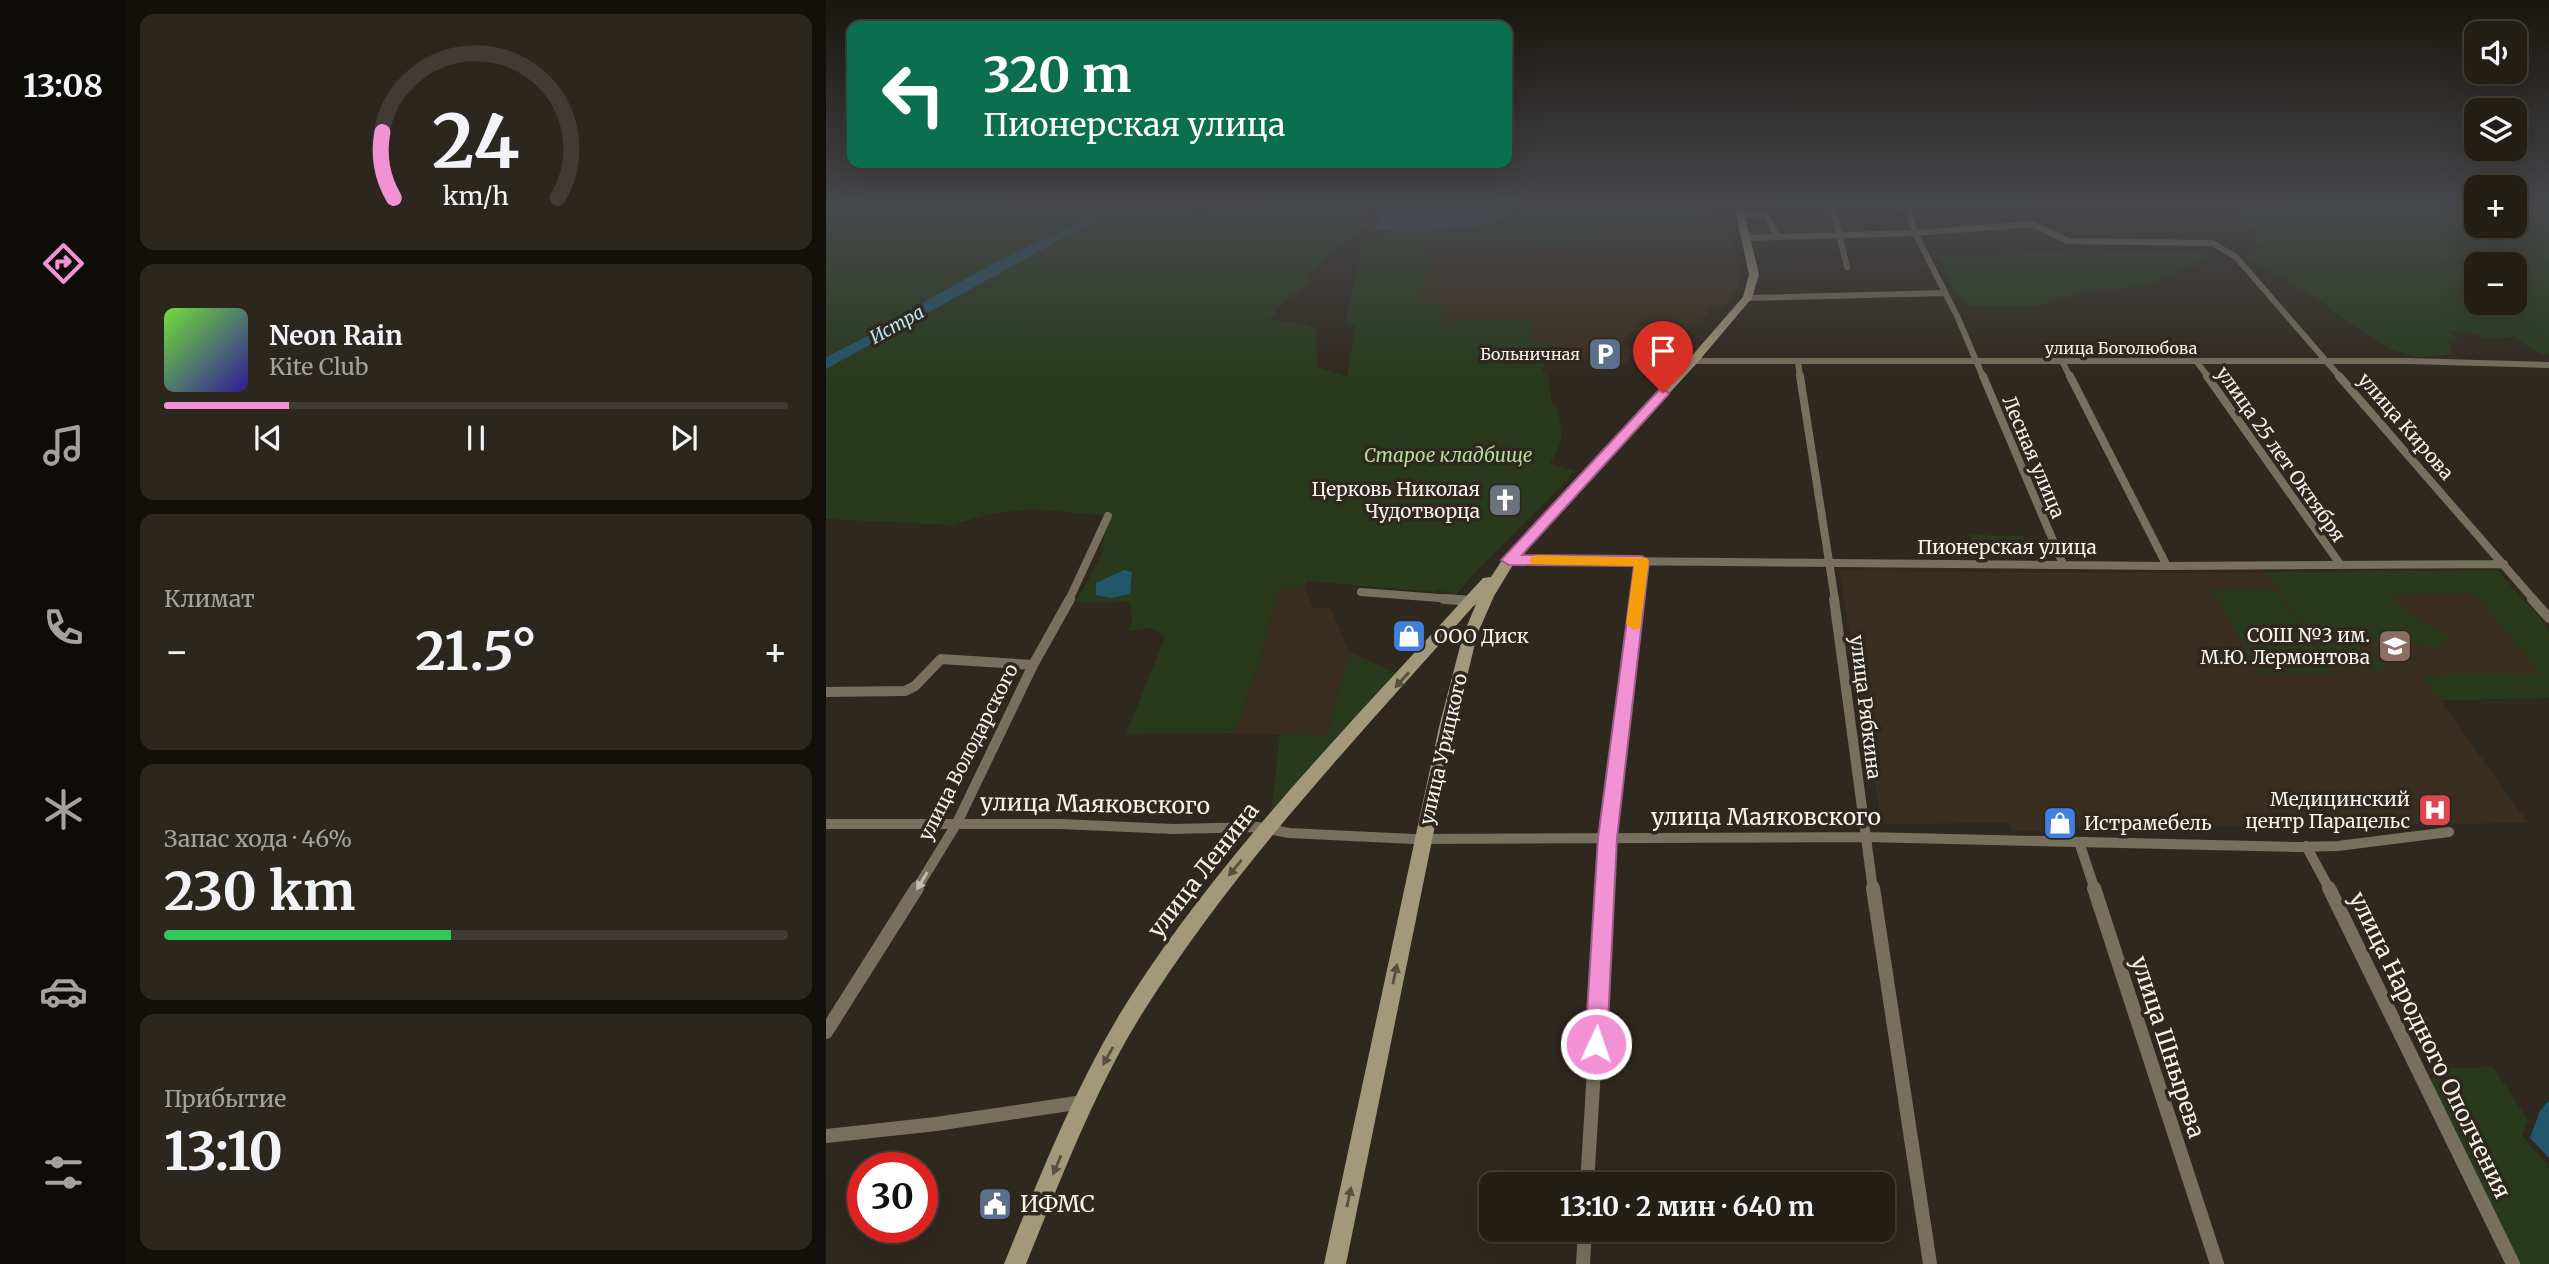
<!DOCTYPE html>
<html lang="ru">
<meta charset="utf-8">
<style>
:root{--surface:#231e16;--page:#2b271f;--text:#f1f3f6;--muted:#a3a2a1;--line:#403c35;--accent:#f391d5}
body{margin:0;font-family:Merriweather,serif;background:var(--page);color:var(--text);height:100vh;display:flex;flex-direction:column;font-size:26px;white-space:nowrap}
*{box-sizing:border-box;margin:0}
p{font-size:23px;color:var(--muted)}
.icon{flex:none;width:38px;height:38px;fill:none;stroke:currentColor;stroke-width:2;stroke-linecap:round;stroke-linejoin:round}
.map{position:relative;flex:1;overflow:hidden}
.details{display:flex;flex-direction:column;gap:14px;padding:14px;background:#13100c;width:700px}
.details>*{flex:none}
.top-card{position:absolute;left:21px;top:21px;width:665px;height:147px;border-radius:14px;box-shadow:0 7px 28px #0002,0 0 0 2px var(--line);background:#0b6e4f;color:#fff;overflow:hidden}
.controls{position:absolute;left:1638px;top:21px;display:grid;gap:14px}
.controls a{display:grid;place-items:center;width:63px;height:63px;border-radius:14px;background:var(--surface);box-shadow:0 7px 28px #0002,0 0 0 2px var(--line);font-size:35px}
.speed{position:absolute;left:21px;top:1152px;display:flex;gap:14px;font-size:35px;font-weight:700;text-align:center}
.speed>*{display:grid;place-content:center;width:91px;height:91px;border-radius:50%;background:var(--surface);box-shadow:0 7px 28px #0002,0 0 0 2px var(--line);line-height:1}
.speed .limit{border:10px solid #d22;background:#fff;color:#111}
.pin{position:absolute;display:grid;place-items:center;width:60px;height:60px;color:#fff;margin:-72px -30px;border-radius:50% 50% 50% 0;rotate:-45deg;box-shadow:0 0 7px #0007}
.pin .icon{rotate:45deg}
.me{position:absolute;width:77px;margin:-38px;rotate:3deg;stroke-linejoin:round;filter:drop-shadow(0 0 5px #0008)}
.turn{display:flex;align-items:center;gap:24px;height:147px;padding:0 21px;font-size:32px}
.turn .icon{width:91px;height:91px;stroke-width:2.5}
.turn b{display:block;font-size:49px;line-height:60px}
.big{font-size:52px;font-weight:700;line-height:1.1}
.details .widget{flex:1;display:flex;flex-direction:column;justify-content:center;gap:10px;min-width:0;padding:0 24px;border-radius:14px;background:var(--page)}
.details .dial{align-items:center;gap:0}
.dial svg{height:182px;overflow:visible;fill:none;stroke:var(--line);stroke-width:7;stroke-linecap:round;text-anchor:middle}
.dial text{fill:var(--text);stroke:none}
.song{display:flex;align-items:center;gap:21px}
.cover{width:84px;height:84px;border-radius:10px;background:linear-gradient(135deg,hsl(100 70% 55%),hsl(250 70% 35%))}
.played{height:7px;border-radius:4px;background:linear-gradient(90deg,var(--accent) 20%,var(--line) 20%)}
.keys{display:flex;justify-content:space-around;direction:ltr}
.heat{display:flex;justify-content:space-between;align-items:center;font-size:38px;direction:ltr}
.charge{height:10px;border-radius:5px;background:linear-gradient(90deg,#34c759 46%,var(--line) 0)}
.trip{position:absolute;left:653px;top:1172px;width:416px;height:70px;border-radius:14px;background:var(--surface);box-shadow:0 7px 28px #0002,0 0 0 2px var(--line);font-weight:700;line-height:70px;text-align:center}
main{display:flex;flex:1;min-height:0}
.tab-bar{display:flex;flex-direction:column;width:126px;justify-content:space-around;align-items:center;background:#0e0c09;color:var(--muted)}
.tab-bar .icon{width:49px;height:49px}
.tab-bar .current{color:var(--accent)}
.tab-bar b{font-size:32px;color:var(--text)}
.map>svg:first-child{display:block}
.built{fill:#392e1f}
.green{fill:#283a1b;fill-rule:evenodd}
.water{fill:#225669}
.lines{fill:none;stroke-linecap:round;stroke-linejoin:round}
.street-far3{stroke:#77705e;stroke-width:6}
.street-far2{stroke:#77705e;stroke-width:8}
.street-far1{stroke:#77705e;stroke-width:10}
.street{stroke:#77705e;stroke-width:14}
.secondary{fill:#a4987b;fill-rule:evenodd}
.oneway{fill:#584f3f}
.oneway2{fill:#c3bdb2}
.route{fill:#f391d5;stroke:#9e5e8a;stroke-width:2}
.slow{fill:#f59e0b}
.labels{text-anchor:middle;stroke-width:7;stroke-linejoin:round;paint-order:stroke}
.far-street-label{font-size:16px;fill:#f6f1ea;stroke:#2f281e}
.far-poi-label{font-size:16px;fill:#f6f1ea;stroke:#2f281e;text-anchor:end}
.far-water-label{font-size:18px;font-style:italic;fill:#b5e4f7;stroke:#2f281e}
.street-label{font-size:19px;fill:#f6f1ea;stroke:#2f281e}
.park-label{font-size:19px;font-style:italic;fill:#b5da9c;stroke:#2f281e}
.poi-label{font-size:19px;fill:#f6f1ea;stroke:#2f281e;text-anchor:end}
.near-street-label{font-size:23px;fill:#f6f1ea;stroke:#2f281e}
.near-poi-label{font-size:23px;fill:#f6f1ea;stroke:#2f281e;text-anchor:start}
</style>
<main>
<nav class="tab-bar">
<b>13:08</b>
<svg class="icon current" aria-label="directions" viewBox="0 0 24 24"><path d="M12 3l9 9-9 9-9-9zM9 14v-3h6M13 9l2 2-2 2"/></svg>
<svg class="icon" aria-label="music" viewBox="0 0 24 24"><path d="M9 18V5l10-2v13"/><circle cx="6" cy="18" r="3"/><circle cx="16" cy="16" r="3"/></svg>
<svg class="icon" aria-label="phone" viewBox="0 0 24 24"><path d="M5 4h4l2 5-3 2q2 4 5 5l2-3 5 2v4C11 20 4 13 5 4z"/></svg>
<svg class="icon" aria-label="climate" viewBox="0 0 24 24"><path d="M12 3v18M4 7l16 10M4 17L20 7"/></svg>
<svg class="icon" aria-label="car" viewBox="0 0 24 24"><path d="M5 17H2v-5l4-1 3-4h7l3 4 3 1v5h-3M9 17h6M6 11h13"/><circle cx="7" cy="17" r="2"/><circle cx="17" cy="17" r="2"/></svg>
<svg class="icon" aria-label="filters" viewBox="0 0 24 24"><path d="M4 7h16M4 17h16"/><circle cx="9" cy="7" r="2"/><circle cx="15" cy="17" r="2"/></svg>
</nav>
<section class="details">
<div class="widget dial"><svg viewBox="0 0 100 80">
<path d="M14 69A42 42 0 1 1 86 69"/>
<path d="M14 69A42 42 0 0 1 9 40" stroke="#f391d5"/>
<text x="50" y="56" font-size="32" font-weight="700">24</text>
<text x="50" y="72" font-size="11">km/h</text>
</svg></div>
<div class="widget">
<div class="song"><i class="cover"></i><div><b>Neon Rain</b><p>Kite Club</p></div></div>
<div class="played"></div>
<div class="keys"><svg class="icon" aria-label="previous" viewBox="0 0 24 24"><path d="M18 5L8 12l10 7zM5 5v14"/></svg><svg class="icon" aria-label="pause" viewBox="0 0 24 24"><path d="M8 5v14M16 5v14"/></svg><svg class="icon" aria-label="next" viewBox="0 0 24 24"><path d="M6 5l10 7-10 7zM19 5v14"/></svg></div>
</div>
<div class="widget"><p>Климат</p>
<div class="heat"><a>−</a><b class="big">21.5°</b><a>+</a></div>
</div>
<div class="widget"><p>Запас хода · 46%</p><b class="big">230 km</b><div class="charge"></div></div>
<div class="widget"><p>Прибытие</p><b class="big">13:10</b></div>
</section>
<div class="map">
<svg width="1723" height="1264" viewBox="0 0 1723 1264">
<rect width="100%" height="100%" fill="#2f281e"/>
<path class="built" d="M 742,205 L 898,205 L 914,274 L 911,289 L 897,309 L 884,306 L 878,311 L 882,313 L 853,339 L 806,331 L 794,344 L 811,350 L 795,368 L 748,357 L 749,350 L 706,342 L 704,321 L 529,324 L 550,241 L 721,228 Z
M 1671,570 L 1723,629 L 1723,698 L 1614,700 L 1702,823 L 1249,828 L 1249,831 L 1186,831 L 1184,823 L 1056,824 L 1013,571 L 1373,573 Z
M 479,586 L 486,608 L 505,608 L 523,652 L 501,736 L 409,733 L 435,656 L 452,589 Z"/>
<path class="green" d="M 0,205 L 278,205 L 243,227 L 167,264 L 106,297 L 65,324 L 0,357 Z
M 297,205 L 335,205 L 372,215 L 409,205 L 546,206 L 540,226 L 503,254 L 494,266 L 482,274 L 482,285 L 449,309 L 452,313 L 444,318 L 448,321 L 473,322 L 490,329 L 491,367 L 521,376 L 529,325 L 519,324 L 537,241 L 569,233 L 653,224 L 670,219 L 726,219 L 678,210 L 685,205 L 880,205 L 888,214 L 873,217 L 878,223 L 834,227 L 785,227 L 769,231 L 754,242 L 716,247 L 692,233 L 600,241 L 602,271 L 592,298 L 594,303 L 620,304 L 614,321 L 704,320 L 706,342 L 728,345 L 716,371 L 722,376 L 726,403 L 731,406 C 736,431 739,442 724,463 L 750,471 L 650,571 L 630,595 L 612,590 L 609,592 L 481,581 L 479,586 L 452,589 L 435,656 L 409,733 L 300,734 L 339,637 L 323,627 L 301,632 L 306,621 L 304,602 L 256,603 L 251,600 L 277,552 L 275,547 L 285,516 L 206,509 L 164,514 L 125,525 L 0,519 L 0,369 Z
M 1373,205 L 1650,205 L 1650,226 L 1689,226 L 1689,205 L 1723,205 L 1723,355 L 1714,354 L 1688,337 L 1658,338 L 1650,333 L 1624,331 L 1633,340 L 1622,341 L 1626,355 L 1591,357 L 1564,349 L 1509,313 L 1498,303 L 1419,257 L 1438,247 L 1427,241 L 1435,235 L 1413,221 L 1427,215 ZM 1650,264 L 1689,264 L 1689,303 L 1650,303 Z
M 1236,250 L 1242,254 L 1377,252 L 1384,258 L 1319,286 L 1255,292 L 1209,307 L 1145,307 L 1129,295 L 1113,255 L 1145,257 Z
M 1144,535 L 1197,536 L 1202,552 L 1149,551 Z
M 1671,570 L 1723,629 L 1723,698 L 1614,700 L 1596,675 L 1715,674 L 1648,593 L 1567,595 C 1580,617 1603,627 1626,637 L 1613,648 L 1545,637 L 1528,626 L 1506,636 L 1538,649 L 1564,670 L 1507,667 L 1439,572 Z
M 1385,589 L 1448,589 L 1508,674 L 1435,675 Z
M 523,652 L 570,673 L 445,813 L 454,734 L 501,736 Z
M 1667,1067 L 1702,1120 L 1696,1136 L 1723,1166 L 1723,1264 L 1691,1264 L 1603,1088 L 1606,1077 L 1620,1068 Z"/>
<path class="water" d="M 278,205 L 297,205 L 0,369 L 0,357 L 65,324 L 106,297 L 167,264 L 243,227 Z
M 562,205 L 689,211 C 668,231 577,234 548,230 L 557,208 Z
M 298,570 L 306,572 L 304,594 L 286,598 L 270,595 L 270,583 Z
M 1723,1100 L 1723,1158 L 1704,1138 L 1714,1111 Z"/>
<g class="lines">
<path class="street-far3" d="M 1006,205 L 1021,267
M 1063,205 L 1079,207
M 1081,205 L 1089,233 L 1132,318 L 1157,377
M 915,214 L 941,217 L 950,235
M 919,238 L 1089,233 L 1207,224 L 1241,241 L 1386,243 L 1410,257 L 1514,377
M 921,298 L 1119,293
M 867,361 L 1582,361 L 1723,365
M 972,362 L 974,377
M 1371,362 L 1382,377
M 1237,363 L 1244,377"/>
<path class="street-far2" d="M 974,376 L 1009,600
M 1157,376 L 1237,564
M 1244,376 L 1341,566
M 1381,376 L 1514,564
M 1513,376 L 1708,600
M 683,560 L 1341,566 L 1678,564
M 535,592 L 639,600
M 243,600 L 282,516
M 811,600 L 816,561"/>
<path class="street-far1" d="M 618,599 L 647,601
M 1008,599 L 1047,890
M 1706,599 L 1723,618
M 0,692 L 79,691 L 89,686 L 115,659 L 207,665
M 0,824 L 235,824 L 347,829 L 432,827 L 463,833 L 587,839 L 1039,837 L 1470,847 L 1512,846 L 1623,832
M 1253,842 L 1269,890
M 1480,846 L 1504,890
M 90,890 L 131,823 L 207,665 L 244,599
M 779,890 L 782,838 L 811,599"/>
<path class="street" d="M 1047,888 L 1104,1264
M 1268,888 L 1391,1264
M 1503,888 L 1687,1264
M 0,1032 L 91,888
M 0,1136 L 110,1124 L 257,1102
M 761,1185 L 779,888
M 757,1264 L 759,1230"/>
<path class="secondary" d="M 908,205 L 916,205 L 933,274 L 926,298 L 871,363 L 688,563 L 668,596 L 651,635 L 629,727 L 520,1264 L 498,1264 L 613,727 L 637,635 L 651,602 C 536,733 413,860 319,1009 C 269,1088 236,1177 200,1264 L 178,1264 C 215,1173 252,1079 305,996 C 404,843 536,712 657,578 L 665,577 L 678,557 L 863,359 L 917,297 L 923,274 Z"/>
</g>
<defs><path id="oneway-solid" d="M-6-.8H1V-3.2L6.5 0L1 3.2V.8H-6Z" transform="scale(1.75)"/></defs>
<g class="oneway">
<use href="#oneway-solid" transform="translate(576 680) rotate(132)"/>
<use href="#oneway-solid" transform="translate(409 868) rotate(129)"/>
<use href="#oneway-solid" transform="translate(569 974) rotate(-78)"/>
<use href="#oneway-solid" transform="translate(282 1056) rotate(119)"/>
<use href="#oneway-solid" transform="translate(231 1165) rotate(113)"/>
<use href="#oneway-solid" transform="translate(523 1197) rotate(-78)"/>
</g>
<use class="oneway2" href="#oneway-solid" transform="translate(96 881) rotate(121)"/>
<linearGradient id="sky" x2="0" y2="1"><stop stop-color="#1a1610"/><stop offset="0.54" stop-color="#47484c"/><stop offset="1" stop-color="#47484c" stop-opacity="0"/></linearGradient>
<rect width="1723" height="382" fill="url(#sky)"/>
<path class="route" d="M 837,389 L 843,393 L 842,395 L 696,555 L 816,556 L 823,561 L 791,838 L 781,1044 L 778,1052 L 770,1055 L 762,1052 L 759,1044 L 772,838 L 808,566 L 683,565 L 675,560 L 833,390 Z"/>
<path class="slow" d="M 710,555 L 821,558 L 823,561 L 814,628 L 808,630 L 800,624 L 808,566 L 705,564 L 703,560 L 705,557 Z"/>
<defs>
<g id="parking-square" transform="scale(1.75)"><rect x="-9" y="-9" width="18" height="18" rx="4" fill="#5c6f8a" stroke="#2f281e"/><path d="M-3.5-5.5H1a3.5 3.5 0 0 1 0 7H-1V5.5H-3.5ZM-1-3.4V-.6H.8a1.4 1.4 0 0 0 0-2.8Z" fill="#fff"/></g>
<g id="church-square" transform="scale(1.75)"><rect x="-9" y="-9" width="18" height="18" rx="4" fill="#6b7280" stroke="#2f281e"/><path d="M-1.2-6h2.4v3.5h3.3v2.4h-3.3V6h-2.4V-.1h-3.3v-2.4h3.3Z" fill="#fff"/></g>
<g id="shop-square" transform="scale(1.75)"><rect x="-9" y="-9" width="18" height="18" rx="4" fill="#3f7fe0" stroke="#2f281e"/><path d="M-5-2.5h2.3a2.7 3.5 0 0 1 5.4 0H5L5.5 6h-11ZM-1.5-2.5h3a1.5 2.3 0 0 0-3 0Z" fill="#fff"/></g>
<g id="school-square" transform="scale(1.75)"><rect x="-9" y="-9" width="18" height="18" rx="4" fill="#8d6e63" stroke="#2f281e"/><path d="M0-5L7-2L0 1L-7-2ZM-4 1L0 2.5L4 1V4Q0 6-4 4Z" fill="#fff"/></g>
<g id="hospital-square" transform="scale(1.75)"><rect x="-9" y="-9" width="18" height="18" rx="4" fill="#e0444e" stroke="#2f281e"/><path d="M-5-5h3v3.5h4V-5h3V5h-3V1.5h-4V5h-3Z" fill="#fff"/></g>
<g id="civic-square" transform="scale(1.75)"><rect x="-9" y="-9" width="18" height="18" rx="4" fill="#5c6f8a" stroke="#2f281e"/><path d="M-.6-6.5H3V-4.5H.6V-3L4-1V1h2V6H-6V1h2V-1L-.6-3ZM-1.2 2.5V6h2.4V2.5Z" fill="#fff"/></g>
</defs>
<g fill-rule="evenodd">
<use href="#parking-square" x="779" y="354"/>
<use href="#church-square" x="679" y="500"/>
<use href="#shop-square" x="583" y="636"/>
<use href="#school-square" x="1569" y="646"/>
<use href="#hospital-square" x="1609" y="810"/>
<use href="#shop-square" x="1234" y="823"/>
<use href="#civic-square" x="169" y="1204"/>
</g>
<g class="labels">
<g class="far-street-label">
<text x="1295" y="354">улица Боголюбова</text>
</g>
<g class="far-poi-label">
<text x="754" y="360">Больничная</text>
</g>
<g class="far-water-label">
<text transform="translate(71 325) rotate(-29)" y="6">Истра</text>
</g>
<g class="street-label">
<text transform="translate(1580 426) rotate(49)" y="7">улица Кирова</text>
<text transform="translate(1455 454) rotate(55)" y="7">улица 25 лет Октября</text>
<text transform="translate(1208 457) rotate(67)" y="7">Лесная улица</text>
<text x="1181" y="554">Пионерская улица</text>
<text transform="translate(1040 707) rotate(83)" y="7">улица Рябкина</text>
<text transform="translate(617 749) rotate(-77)" y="7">улица Урицкого</text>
<text transform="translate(142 752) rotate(-63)" y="7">улица Володарского</text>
</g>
<g class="park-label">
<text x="622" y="462">Старое кладбище</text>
</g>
<g class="poi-label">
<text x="654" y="496">Церковь Николая<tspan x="654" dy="22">Чудотворца</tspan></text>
<text x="1544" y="642">СОШ №3 им.<tspan x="1544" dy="22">М.Ю. Лермонтова</tspan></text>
<text x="608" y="643" text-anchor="start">ООО Диск</text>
<text x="1584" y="806">Медицинский<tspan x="1584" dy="22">центр Парацельс</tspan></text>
<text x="1258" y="830" text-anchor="start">Истрамебель</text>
</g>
<g class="near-street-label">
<text transform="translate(269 804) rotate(1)" y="8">улица Маяковского</text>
<text x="940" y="825">улица Маяковского</text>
<text transform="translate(377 870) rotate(-52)" y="8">улица Ленина</text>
<text transform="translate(1604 1045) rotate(64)" y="8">улица Народного Ополчения</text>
<text transform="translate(1342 1047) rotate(72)" y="8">улица Шнырева</text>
</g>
<g class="near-poi-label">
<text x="194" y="1212">ИФМС</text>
</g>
</g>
</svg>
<div class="controls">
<a><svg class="icon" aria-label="sound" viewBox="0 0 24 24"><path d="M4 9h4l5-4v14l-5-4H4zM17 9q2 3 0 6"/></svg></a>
<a><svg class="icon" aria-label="layers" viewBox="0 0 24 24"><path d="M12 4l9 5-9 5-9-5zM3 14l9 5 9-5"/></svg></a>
<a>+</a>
<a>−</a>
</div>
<div class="speed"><div class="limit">30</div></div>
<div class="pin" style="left:837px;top:393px;background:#d93025"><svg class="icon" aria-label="arrive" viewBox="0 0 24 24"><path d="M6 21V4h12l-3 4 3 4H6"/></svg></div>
<svg class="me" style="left:770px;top:1044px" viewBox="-20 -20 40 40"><circle r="17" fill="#f391d5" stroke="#fff" stroke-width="3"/><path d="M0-11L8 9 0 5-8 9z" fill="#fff"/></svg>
<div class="trip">13:10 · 2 мин · 640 m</div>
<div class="top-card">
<div class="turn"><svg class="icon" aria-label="left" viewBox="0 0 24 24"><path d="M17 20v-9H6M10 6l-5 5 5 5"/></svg><div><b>320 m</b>Пионерская улица</div></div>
</div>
</div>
</main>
